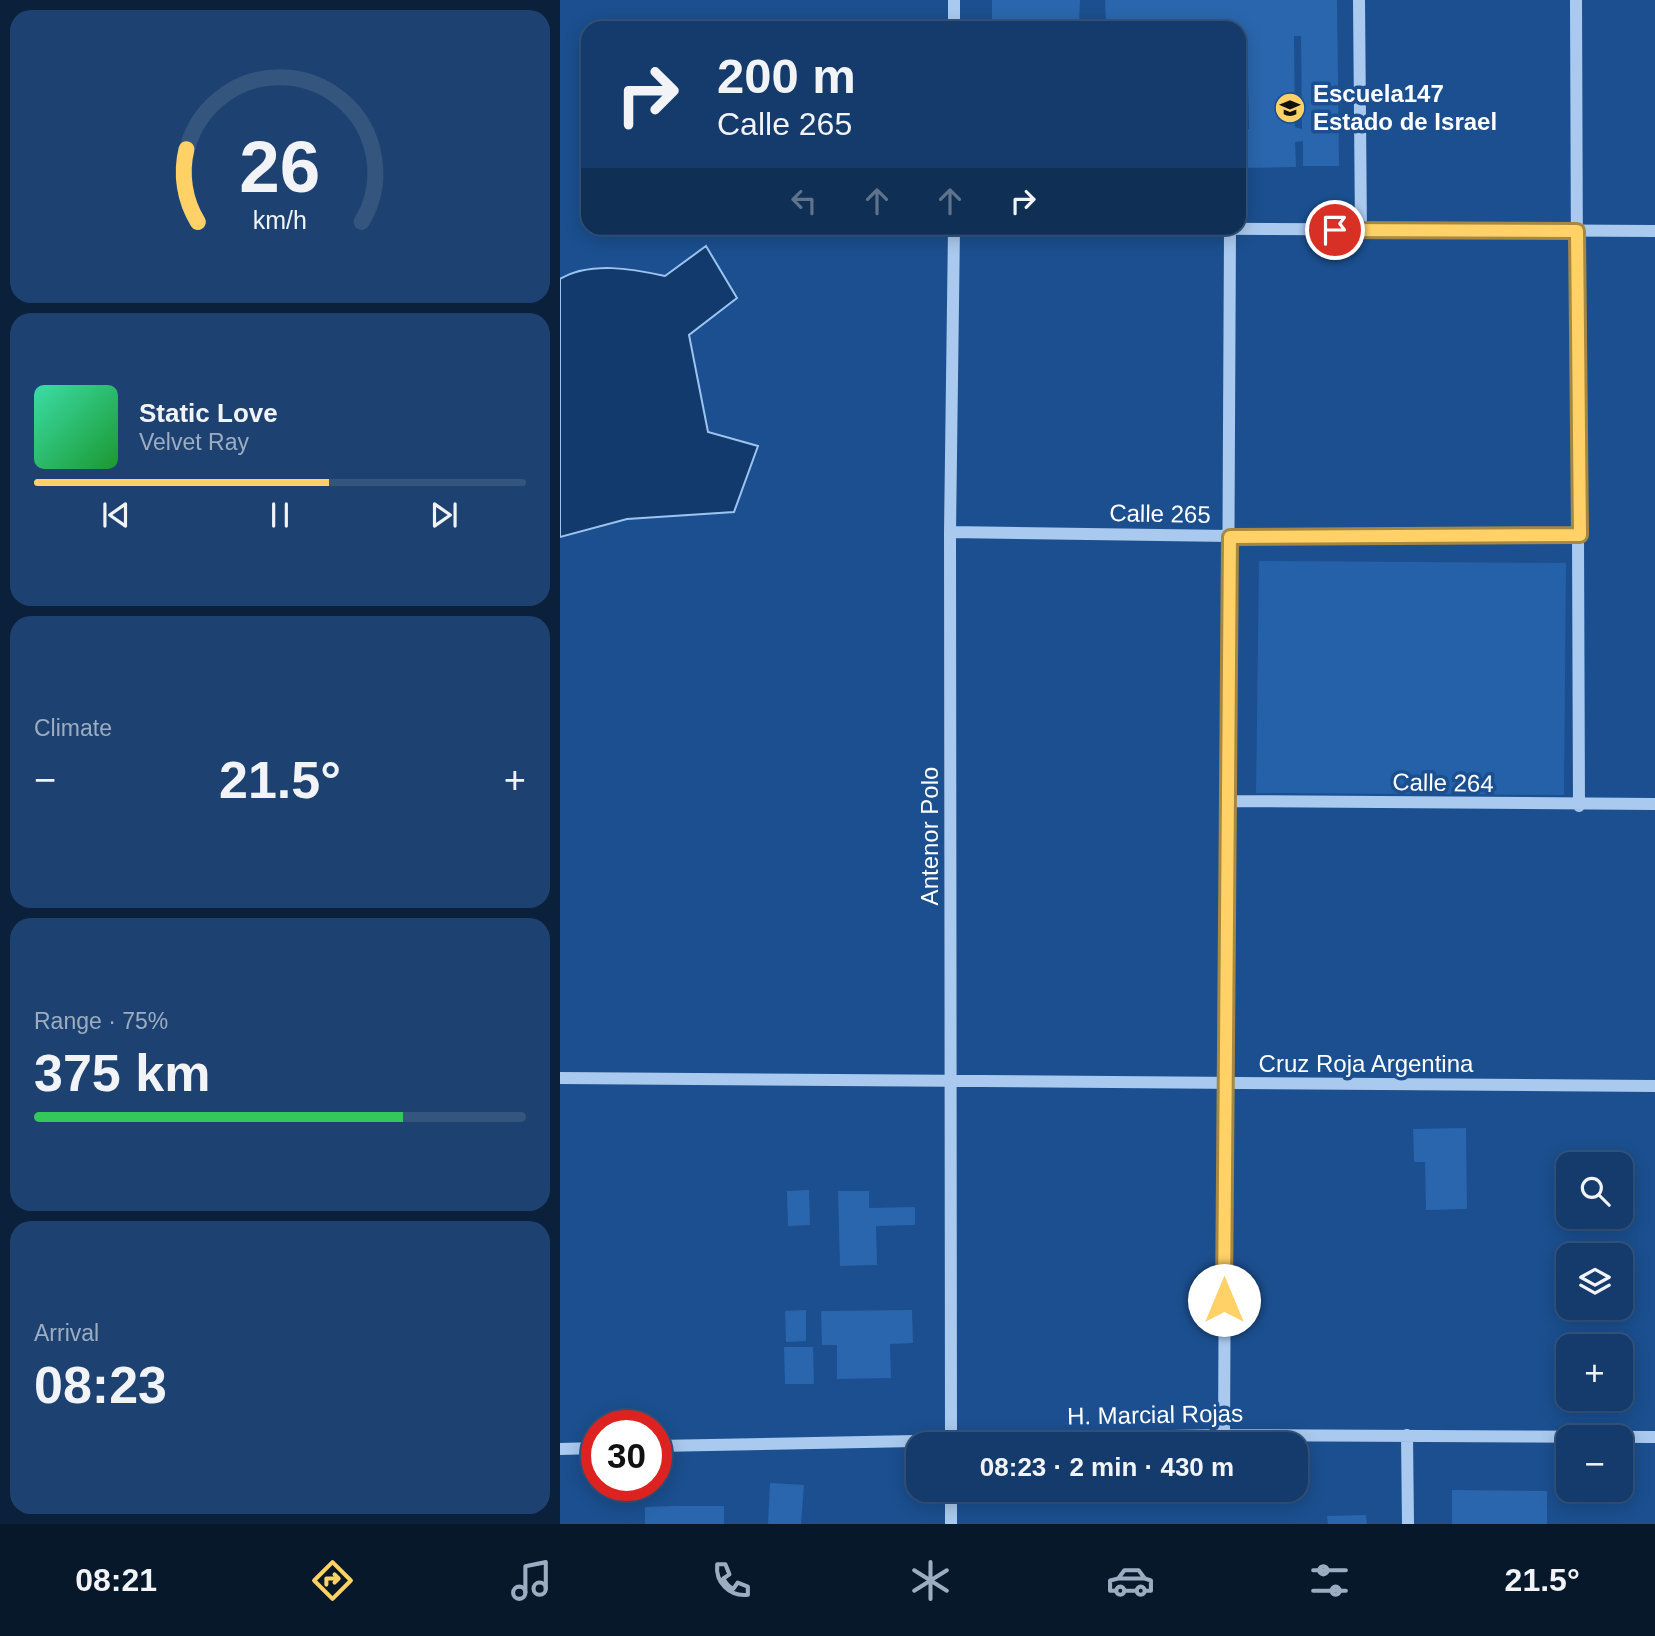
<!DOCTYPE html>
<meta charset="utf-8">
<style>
:root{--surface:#143b6b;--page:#1d4271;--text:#f1f3f6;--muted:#9dadc1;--line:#33557e;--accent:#ffd166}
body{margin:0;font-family:Helvetica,sans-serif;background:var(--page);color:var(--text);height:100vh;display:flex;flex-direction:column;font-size:26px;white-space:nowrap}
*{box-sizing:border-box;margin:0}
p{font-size:23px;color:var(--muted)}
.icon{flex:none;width:38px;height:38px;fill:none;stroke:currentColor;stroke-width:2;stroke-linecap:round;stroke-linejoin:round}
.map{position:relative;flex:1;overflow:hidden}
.drawer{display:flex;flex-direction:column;gap:10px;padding:10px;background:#0b203b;width:560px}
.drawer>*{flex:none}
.top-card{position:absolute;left:21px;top:21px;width:665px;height:214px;border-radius:21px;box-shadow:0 4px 18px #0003,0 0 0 2px var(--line);background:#143b6b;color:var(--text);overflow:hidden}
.fabs{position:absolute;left:996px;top:1152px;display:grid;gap:14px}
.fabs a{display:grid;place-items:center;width:77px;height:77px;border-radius:14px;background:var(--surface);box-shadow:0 4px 18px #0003,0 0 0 2px var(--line);font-size:35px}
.speed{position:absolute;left:21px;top:1410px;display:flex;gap:14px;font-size:35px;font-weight:700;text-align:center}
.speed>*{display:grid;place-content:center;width:91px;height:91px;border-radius:50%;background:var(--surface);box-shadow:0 4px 18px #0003,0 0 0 2px var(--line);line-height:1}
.speed .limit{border:10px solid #d22;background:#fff;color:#111}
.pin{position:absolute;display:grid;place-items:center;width:60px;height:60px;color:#fff;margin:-30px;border:4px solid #fff;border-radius:50%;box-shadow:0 2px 7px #0007}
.me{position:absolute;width:77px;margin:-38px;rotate:0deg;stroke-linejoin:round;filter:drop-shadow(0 0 5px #0008)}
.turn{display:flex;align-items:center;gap:24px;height:147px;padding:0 21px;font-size:32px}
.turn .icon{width:91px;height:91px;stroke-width:2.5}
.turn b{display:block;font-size:49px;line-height:60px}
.lanes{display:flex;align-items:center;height:66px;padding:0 21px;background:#0003;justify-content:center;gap:35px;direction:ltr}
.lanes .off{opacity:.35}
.big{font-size:52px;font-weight:700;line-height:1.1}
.drawer .widget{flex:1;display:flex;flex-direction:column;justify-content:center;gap:10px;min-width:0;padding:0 24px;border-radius:21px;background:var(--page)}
.drawer .dial{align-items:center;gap:0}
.dial svg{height:182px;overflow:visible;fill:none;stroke:var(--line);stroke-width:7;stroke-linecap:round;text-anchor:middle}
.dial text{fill:var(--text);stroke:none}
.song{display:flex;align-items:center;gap:21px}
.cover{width:84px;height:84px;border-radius:10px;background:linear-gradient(135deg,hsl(160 70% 55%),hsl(130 70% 35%))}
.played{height:7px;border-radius:4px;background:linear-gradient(90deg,var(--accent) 60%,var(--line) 60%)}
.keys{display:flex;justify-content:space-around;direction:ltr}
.heat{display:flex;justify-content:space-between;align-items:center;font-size:38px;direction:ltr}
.charge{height:10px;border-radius:5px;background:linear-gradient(90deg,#34c759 75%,var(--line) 0)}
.trip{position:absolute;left:346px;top:1432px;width:402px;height:70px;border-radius:21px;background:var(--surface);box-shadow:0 4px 18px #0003,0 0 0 2px var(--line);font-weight:700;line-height:70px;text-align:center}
.tab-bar{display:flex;height:112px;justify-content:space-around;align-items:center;background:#08182b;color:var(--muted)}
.tab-bar .icon{width:49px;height:49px}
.tab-bar .active{color:var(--accent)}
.tab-bar b{font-size:32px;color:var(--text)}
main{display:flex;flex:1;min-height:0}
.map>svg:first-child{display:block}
.green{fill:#2461a8}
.water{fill:#123a6d;stroke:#9cc4f0;stroke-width:2}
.building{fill:#2a66ad;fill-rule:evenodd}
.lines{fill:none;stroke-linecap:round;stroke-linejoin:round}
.minor{stroke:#a9c9ee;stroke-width:12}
.route-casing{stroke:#a68842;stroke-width:18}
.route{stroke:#ffd166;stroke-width:12}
.labels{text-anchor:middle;stroke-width:7;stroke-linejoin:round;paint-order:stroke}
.poi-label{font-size:24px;font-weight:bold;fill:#fff;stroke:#1b4f8f;text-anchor:start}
.street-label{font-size:24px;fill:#fff;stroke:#1b4f8f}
</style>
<main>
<section class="drawer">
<div class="widget dial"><svg viewBox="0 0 100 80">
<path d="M14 69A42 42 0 1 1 86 69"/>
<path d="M14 69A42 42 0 0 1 9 37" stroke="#ffd166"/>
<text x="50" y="56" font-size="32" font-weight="700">26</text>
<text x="50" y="72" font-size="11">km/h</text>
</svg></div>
<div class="widget">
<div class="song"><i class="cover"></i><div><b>Static Love</b><p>Velvet Ray</p></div></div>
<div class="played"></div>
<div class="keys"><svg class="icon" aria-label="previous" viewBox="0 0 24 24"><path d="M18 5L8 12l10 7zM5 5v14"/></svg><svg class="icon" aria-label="pause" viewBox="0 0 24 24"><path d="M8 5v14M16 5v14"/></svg><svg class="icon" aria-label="next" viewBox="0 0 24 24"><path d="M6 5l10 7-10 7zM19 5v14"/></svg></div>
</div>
<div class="widget"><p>Climate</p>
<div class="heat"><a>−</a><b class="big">21.5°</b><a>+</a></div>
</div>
<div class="widget"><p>Range · 75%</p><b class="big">375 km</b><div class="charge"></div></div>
<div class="widget"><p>Arrival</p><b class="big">08:23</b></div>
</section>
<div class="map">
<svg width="1095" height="1524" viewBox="0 0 1095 1524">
<rect width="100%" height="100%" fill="#1b4f8f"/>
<path class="green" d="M 699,561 L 1006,563 L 1004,795 L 696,793 Z"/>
<path class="water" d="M 146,246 L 177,298 L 129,335 L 148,432 L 198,446 L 174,512 L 67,519 L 0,537 L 0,279 C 30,261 73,269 105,276 Z"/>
<path class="building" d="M 432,0 L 520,0 L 519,25 L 532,28 L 432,28 Z
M 545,0 L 777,0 L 779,166 L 743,166 L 743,141 L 735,142 L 736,167 L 679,168 L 679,129 L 689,129 L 687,39 L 679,40 L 679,28 L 546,28 ZM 734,36 L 741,36 L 742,129 L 735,127 Z
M 906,1128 L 907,1209 L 866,1210 L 865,1162 L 854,1162 L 853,1129 Z
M 249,1190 L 250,1225 L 228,1226 L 227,1191 Z
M 278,1191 L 309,1191 L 309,1208 L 355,1207 L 355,1225 L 316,1226 L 317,1265 L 280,1266 Z
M 246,1310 L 246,1341 L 226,1342 L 225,1311 Z
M 352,1310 L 353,1343 L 330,1344 L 331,1378 L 277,1379 L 277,1345 L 262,1345 L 261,1311 Z
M 224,1347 L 253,1347 L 254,1384 L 225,1384 Z
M 210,1483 L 244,1485 L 241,1524 L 208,1524 Z
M 892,1490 L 987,1491 L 987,1524 L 892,1524 Z
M 115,1506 L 164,1506 L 164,1524 L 85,1524 L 85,1507 Z
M 806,1515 L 807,1524 L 768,1524 L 767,1516 Z"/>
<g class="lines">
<path class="minor" d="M 799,0 L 801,231
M 1016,0 L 1019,806
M 394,28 L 394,0
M 506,228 L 1095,231
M 390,532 L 670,536 L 1019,535
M 670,801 L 1095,804
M 0,1078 L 1095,1086
M 664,1435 L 670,228
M 847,1435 L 848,1524
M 391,1444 L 390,532 L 394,228
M 96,1446 L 664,1435 L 1095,1437
M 0,1449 L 37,1448
M 391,1489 L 391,1524"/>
</g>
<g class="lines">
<g class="route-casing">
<path id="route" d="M 664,1300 L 670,537 L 1020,535 L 1017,231 L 775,230"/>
</g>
<use href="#route" class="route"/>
</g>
<defs>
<g id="school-disc" transform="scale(1.575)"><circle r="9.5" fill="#ffd166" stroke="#1b4f8f"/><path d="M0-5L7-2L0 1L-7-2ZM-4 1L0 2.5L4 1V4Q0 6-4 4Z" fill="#111"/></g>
</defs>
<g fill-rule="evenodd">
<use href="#school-disc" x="730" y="108"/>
</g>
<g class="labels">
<g class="poi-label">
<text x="753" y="102">Escuela147<tspan x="753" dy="28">Estado de Israel</tspan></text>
</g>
<g class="street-label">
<text transform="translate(600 514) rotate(1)" y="8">Calle 265</text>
<text transform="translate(883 783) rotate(1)" y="8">Calle 264</text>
<text transform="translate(370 836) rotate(-90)" y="8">Antenor Polo</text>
<text x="806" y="1072">Cruz Roja Argentina</text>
<text transform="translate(595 1415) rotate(-1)" y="8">H. Marcial Rojas</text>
</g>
</g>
</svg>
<div class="fabs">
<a><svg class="icon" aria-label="search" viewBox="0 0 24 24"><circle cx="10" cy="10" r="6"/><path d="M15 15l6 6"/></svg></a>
<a><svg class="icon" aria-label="layers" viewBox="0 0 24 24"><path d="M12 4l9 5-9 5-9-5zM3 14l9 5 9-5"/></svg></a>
<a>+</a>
<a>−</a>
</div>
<div class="speed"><div class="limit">30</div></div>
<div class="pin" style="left:775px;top:230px;background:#d93025"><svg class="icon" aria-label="arrive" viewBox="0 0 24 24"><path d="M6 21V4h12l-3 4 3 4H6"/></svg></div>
<svg class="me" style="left:664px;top:1300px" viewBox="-20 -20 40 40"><circle r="19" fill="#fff"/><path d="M0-13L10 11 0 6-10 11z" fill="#ffd166"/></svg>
<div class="trip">08:23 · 2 min · 430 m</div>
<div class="top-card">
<div class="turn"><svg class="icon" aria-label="right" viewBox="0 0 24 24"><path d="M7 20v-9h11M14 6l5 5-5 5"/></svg><div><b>200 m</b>Calle 265</div></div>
<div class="lanes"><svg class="icon off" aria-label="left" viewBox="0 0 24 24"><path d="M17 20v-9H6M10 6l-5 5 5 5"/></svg><svg class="icon off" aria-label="ahead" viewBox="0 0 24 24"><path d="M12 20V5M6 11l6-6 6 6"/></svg><svg class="icon off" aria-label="ahead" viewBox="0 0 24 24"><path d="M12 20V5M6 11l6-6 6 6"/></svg><svg class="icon" aria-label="right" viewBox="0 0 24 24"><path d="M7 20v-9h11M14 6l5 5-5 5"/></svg></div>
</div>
</div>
</main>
<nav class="tab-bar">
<b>08:21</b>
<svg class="icon active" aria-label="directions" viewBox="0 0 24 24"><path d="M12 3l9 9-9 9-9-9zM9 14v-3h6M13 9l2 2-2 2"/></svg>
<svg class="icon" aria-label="music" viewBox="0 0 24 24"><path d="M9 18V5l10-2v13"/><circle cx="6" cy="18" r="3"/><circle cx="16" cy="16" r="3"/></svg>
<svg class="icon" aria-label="phone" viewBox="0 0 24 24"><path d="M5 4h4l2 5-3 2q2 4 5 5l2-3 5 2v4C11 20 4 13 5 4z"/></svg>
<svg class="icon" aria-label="climate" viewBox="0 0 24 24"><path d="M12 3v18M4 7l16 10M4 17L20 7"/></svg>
<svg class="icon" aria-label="car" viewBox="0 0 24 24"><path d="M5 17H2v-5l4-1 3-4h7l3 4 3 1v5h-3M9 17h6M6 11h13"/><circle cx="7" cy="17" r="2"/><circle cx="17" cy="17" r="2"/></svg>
<svg class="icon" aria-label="filters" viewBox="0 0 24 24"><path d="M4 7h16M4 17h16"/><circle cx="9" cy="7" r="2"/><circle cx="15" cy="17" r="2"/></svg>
<b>21.5°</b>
</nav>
